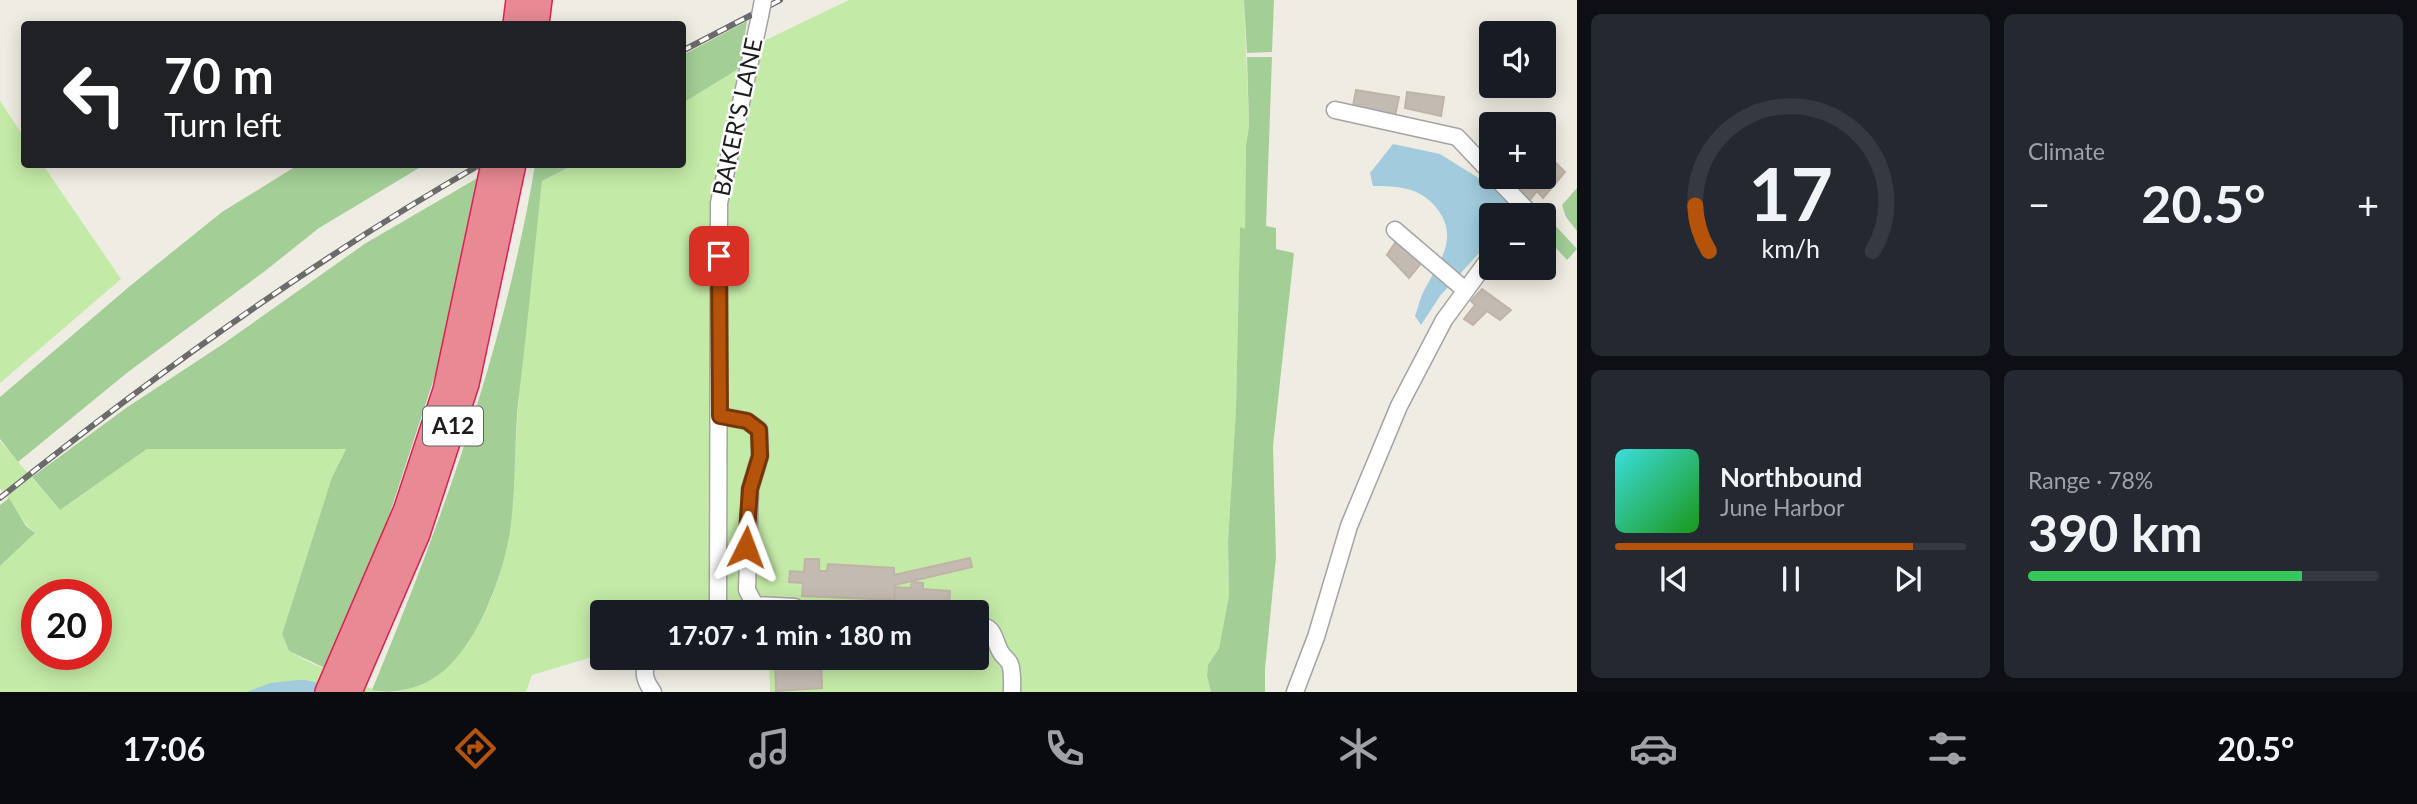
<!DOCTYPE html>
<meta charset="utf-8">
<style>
:root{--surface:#171b24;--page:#242831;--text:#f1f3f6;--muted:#9ea1a6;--line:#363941;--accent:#b45309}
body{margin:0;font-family:Lato,sans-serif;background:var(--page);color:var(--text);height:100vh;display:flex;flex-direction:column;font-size:26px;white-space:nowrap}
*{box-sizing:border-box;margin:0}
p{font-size:23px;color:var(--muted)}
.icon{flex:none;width:38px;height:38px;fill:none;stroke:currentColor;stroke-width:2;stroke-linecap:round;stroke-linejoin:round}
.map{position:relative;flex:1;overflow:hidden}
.panel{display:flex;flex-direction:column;gap:14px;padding:14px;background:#0d0f14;width:840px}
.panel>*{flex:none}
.hud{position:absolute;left:21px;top:21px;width:665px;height:147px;border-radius:7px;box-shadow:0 4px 18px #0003;background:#202124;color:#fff;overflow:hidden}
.fabs{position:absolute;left:1479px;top:21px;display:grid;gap:14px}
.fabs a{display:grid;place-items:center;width:77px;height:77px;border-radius:7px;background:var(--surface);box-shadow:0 4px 18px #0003;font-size:35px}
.speed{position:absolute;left:21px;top:579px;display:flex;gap:14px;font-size:35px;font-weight:700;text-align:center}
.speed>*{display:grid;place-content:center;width:91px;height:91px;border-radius:50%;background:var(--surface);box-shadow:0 4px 18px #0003;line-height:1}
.speed .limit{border:10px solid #d22;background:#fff;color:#111}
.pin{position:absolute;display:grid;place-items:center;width:60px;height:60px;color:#fff;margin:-30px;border-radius:14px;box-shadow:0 4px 10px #0006}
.me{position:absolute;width:77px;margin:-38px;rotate:3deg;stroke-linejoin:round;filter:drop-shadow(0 0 5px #0008)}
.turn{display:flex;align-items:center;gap:24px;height:147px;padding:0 28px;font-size:32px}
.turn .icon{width:91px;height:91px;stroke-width:2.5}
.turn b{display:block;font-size:49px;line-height:60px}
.big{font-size:52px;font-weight:700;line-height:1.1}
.panel .tile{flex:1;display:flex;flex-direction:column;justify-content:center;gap:10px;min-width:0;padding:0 24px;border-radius:10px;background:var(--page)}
.panel .dial{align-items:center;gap:0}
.dial svg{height:182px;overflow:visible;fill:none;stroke:var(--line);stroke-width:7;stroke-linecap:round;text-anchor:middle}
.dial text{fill:var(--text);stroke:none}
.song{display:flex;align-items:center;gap:21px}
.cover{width:84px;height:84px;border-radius:10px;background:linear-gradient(135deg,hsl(180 70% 55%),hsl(120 70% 35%))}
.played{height:7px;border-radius:4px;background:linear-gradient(90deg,var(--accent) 85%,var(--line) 85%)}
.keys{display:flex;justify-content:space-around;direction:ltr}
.heat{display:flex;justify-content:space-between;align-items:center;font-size:38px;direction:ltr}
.charge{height:10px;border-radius:5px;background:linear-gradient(90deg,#34c759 78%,var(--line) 0)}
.panel .tiles{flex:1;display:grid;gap:14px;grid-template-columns:repeat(2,1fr)}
.trip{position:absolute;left:590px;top:600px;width:399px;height:70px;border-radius:7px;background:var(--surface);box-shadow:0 4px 18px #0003;font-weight:700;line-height:70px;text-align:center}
.menu{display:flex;height:112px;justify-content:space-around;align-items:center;background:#090b0e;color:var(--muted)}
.menu .icon{width:49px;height:49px}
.menu .active{color:var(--accent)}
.menu b{font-size:32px;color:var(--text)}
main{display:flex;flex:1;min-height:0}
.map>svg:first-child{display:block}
.grass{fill:#c4eaa7;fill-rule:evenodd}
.forest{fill:#a3cf97}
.water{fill:#a2ccdd}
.building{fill:#c3bab2;stroke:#c1b3a5;stroke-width:2}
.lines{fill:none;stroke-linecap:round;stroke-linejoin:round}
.minor-casing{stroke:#a4a4a4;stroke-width:19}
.highway-casing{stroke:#dc2054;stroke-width:26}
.minor{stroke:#fff;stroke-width:16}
.highway{stroke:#e88994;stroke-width:23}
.rail-casing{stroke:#6b6b6b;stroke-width:6}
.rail{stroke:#fff;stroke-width:3.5;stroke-dasharray:10;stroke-linecap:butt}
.minor-bridge-casing{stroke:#a4a4a4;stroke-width:19;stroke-linecap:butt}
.minor-bridge{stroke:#fff;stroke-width:16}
.route-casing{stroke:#753606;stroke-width:18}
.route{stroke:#b45309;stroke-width:12}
.labels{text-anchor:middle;stroke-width:5;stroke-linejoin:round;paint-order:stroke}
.shield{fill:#fff;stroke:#616161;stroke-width:2}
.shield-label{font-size:23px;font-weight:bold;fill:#1d1d1d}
.street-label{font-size:24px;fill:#1d1d1d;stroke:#fff}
</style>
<main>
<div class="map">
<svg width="1577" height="692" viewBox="0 0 1577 692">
<rect width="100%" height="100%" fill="#efece3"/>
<path class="grass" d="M 849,0 L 1244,0 L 1249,126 L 1246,145 L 1245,230 L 1240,228 L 1236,408 L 1228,542 L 1229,596 L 1219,648 L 1208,665 L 1207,676 L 1211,692 L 770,692 L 769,658 L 976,658 L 976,612 L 602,612 L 602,654 L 532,675 L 526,692 L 397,692 C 410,687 424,686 436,677 C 445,671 451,662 458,654 C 517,584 511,495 518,410 C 523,333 534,257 542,181 L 573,165 L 682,164 L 683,103 L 740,68 L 743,51 Z
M 0,101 L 24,137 L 24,164 L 43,165 L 121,279 L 0,383 Z
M 0,441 L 60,510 L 147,449 L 346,449 L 332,477 L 282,634 L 289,651 L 309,662 L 379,692 L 0,692 L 0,566 L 35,533 C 20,521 13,502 0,488 ZM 37,595 L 96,595 L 96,654 L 37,654 Z"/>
<path class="forest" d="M 1244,0 L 1274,0 L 1272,52 L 1247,53 Z
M 747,21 L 740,68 L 683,103 L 683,55 Z
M 1247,57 L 1272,57 L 1266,226 L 1276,228 L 1276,249 L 1294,253 L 1273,446 L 1276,557 L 1265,669 L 1265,692 L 1211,692 L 1207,676 L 1208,665 L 1219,648 L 1229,596 L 1228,542 L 1236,408 L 1240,227 L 1245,229 L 1246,145 L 1249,126 Z
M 298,165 L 424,165 L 319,228 L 265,271 L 128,372 L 18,462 L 0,439 L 0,397 L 130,286 L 222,212 Z
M 535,165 L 573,165 L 542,181 C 534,255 527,330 518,404 C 514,446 516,489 510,531 C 503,577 476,649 437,676 C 425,685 412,688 398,691 C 390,692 381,692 372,690 C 442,521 505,346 535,165 Z
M 481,176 L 442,354 L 387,522 L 327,669 L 289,651 L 282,634 L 332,477 L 346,449 L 147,449 L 60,510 L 32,477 L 126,408 L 223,344 L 366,243 Z
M 1577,188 L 1577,231 L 1566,217 L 1562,205 Z
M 1541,210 L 1577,249 L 1567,260 L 1544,235 L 1544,215 L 1537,215 Z
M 9,498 L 26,526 L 35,533 L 0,566 L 0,505 Z"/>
<path class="water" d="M 1393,144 L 1440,154 L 1504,194 L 1511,205 L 1507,215 L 1491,215 L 1491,240 L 1440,296 L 1421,325 L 1415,316 C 1418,309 1419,301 1422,295 C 1437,263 1463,238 1434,205 C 1418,187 1396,186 1373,186 L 1370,173 Z
M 298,680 L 306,680 L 359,692 L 247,692 L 270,683 Z"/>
<path class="building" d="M 1356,90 L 1399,97 L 1395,116 L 1353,106 Z
M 1407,92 L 1444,97 L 1441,116 L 1405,108 Z
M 1494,120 L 1500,124 L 1491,124 L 1491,139 L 1484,133 Z
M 1554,161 L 1565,172 L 1543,198 L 1537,191 L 1529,201 L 1503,177 L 1517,177 L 1529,187 L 1539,177 L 1544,177 L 1544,172 Z
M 1399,242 L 1423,261 L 1409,278 L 1387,255 L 1395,243 Z
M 1482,289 L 1511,310 L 1500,320 L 1487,311 L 1473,325 L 1464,319 L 1475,305 L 1471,301 Z
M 970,558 L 972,567 L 895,585 L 894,600 L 802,596 L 803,583 L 789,582 L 790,571 L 804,572 L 805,559 L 819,559 L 819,571 L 827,571 L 828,564 L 894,568 L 894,575 Z
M 912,582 L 923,583 L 923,589 L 950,591 L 949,608 L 908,605 L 908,610 L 901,610 L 901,605 L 894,605 L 895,587 L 911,588 Z
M 775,658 L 821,658 L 822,688 L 776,691 Z"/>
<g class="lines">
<g class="minor-casing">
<path id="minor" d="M 1335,110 L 1457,137 L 1491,173
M 1495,177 L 1526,209 L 1522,215
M 1395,230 L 1465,290
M 720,416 L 747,421 L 759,430 L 760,456 L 750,489 L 747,590 L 755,605 L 795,607
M 718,612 L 719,203 L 760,16
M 976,623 C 996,629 992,635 1000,651 C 1003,657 1008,659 1010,664 C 1013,672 1012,684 1012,692
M 649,658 C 642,671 644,680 653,692
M 1295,692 L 1316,637 L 1349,526 L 1399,406 L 1444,320 L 1491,256"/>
</g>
<g class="highway-casing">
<path id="highway" d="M 515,24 L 518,0
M 537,24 L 540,0
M 327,692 L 405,511 L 445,390 L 493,164
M 350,692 L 418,534 L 467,384 L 514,164"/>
</g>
<use href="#minor" class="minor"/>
<use href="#highway" class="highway"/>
<g class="rail-casing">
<path id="rail" d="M 682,51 L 780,0
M 0,498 C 152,376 312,261 481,164"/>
</g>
<use href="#rail" class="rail"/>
<g class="minor-bridge-casing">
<path id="minor-bridge" d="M 760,16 L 763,0"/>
</g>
<use href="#minor-bridge" class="minor-bridge"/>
</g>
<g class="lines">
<g class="route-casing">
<path id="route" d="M 719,256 L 720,416 L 747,421 L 759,430 L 760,456 L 750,489 L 746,547"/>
</g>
<use href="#route" class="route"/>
</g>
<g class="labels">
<rect class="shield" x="423" y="406.5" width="60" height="39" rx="5"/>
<g class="shield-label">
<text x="453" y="434">A12</text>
</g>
<g class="street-label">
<text transform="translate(738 117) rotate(-78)" y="8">BAKER'S LANE</text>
</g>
</g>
</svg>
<div class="fabs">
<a><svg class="icon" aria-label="sound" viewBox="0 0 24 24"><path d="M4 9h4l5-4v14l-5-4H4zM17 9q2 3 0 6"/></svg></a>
<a>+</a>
<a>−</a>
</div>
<div class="speed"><div class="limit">20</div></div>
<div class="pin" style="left:719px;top:256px;background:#d93025"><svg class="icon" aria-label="arrive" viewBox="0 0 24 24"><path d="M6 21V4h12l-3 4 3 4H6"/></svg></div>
<svg class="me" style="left:746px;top:547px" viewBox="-20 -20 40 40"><path d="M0-17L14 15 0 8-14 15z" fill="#b45309" stroke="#fff" stroke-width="4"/></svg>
<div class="trip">17:07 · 1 min · 180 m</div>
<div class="hud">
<div class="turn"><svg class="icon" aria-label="left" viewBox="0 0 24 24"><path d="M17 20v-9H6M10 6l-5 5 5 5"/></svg><div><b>70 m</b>Turn left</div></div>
</div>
</div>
<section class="panel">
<div class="tiles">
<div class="tile dial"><svg viewBox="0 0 100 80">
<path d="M14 69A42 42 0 1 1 86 69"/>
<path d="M14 69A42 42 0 0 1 8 49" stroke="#b45309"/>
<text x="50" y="56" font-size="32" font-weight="700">17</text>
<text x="50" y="72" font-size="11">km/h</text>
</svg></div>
<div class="tile"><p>Climate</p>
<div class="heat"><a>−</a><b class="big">20.5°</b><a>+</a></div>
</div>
<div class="tile">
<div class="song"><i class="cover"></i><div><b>Northbound</b><p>June Harbor</p></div></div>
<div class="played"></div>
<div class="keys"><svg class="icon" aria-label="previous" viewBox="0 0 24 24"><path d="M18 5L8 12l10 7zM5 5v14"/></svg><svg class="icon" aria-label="pause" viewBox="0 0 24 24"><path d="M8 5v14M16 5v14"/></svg><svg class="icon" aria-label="next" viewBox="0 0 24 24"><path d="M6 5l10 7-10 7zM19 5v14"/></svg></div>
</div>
<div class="tile"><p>Range · 78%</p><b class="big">390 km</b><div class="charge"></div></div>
</div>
</section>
</main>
<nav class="menu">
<b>17:06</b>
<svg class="icon active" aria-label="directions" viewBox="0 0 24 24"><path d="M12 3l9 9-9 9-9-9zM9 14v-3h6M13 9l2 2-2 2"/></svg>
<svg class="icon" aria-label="music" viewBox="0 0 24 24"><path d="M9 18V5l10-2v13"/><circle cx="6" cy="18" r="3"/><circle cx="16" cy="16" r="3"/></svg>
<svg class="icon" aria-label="phone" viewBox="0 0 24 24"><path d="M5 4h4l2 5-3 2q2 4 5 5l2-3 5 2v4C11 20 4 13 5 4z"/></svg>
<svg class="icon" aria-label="climate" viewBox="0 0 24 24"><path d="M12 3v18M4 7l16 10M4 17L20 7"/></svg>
<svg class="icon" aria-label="car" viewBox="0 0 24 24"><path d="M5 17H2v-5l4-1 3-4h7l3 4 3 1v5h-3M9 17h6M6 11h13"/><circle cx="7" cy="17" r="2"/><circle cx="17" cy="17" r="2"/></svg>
<svg class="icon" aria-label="filters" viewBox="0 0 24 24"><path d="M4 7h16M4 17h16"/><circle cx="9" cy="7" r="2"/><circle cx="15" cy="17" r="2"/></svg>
<b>20.5°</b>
</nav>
